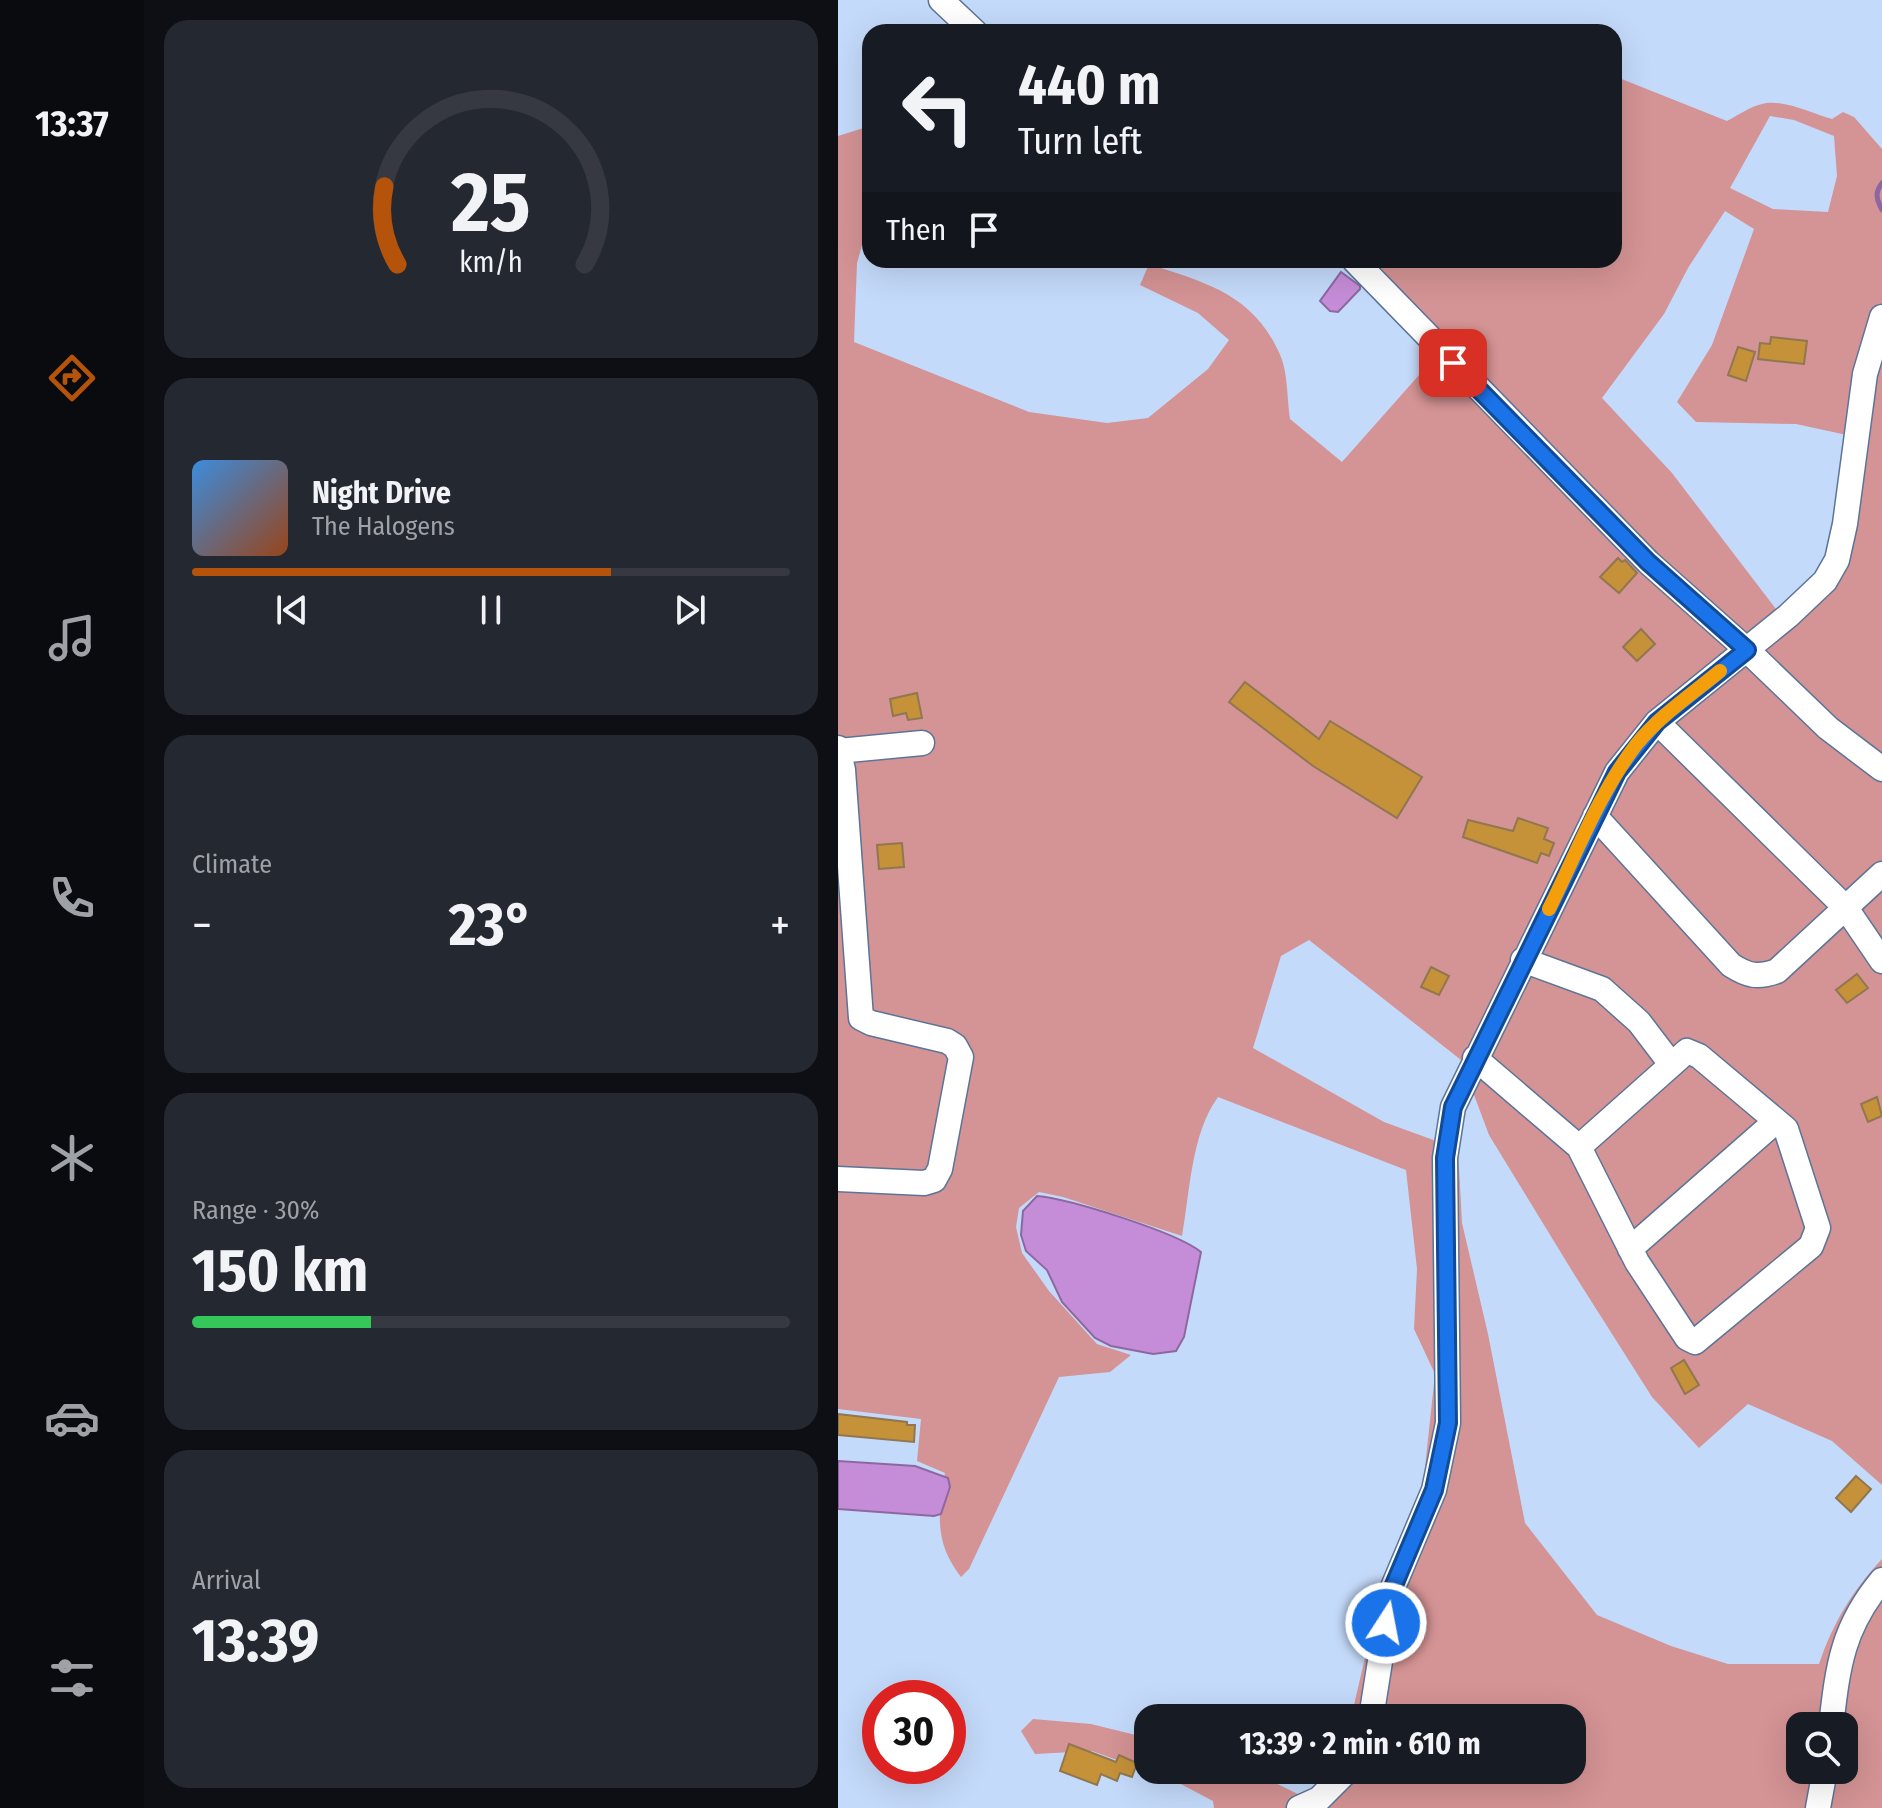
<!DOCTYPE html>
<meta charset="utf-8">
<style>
:root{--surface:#171b24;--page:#242831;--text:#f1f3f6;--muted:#9ea1a6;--line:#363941;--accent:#b45309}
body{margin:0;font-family:"Fira Sans Condensed",sans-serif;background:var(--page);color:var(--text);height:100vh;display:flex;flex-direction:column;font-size:30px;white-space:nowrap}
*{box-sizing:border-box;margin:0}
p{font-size:26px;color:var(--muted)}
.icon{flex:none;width:44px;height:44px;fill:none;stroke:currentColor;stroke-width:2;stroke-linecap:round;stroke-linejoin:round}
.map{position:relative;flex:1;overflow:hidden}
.details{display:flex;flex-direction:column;gap:20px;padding:20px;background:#0d0f14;width:694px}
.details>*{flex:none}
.banner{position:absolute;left:24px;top:24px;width:760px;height:244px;border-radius:24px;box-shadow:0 8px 32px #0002;background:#171b24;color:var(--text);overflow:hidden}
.tools{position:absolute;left:948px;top:1712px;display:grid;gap:16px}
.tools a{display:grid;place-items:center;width:72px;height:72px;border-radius:16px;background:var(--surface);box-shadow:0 8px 32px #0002;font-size:40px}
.speed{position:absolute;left:24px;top:1680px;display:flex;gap:16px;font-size:40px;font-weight:700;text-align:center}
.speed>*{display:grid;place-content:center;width:104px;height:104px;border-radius:50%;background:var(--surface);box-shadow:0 8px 32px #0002;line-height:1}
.speed .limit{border:12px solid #d22;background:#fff;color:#111}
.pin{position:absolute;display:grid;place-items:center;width:68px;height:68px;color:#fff;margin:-34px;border-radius:16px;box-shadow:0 4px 12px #0006}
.me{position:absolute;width:88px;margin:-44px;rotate:11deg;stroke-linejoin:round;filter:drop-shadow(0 0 6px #0008)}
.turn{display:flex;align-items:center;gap:28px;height:168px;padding:0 24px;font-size:36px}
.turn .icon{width:104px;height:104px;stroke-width:2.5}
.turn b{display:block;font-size:56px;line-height:68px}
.then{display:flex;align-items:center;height:76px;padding:0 24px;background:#0003;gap:16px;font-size:30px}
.big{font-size:60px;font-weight:700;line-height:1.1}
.details .tile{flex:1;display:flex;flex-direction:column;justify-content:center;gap:12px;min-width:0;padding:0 28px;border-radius:24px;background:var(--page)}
.details .dial{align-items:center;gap:0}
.dial svg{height:208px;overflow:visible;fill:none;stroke:var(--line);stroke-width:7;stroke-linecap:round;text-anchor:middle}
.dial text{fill:var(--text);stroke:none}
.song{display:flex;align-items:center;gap:24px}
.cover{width:96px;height:96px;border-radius:12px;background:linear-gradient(135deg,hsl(210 70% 55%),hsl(20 70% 35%))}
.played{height:8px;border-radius:4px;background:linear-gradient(90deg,var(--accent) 70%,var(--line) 70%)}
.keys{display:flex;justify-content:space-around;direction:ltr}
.heat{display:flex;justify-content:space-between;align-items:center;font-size:44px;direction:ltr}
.charge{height:12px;border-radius:6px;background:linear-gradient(90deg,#34c759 30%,var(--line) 0)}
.trip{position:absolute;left:296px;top:1704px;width:452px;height:80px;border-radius:24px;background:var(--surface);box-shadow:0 8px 32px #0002;font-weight:700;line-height:80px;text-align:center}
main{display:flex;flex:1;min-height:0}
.tab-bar{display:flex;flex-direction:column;width:144px;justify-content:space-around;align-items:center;background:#090b0e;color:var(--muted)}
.tab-bar .icon{width:56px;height:56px}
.tab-bar .active{color:var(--accent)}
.tab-bar b{font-size:36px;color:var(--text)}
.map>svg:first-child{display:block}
.green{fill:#d49394;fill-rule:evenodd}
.water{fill:#c58dd7;stroke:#8d68a0;stroke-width:2}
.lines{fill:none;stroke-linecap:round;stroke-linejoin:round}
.stream{stroke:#8d68a0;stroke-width:5}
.building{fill:#c59139;stroke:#907751;stroke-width:2}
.minor-casing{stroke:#5c7497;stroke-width:27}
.minor{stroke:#fff;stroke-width:24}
.route-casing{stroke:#114b97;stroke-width:20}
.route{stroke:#1a73e8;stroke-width:14}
.slow{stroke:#f59e0b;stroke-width:14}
</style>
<main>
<nav class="tab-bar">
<b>13:37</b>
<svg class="icon active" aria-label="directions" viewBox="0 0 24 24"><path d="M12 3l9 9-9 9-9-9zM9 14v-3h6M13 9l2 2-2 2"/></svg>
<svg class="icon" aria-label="music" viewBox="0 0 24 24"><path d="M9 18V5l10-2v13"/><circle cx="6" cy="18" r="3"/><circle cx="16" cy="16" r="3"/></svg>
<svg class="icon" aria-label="phone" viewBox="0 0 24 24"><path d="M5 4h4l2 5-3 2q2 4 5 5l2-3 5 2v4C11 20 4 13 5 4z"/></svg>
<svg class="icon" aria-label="climate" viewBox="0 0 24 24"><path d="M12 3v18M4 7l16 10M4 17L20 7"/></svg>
<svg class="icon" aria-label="car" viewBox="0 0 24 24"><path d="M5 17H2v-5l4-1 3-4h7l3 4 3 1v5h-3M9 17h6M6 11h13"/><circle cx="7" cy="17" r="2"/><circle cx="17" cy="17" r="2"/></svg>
<svg class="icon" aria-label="filters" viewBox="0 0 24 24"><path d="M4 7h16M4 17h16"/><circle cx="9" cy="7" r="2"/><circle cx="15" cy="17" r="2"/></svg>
</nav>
<section class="details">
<div class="tile dial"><svg viewBox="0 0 100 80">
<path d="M14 69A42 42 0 1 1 86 69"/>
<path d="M14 69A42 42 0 0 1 9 39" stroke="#b45309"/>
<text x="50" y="56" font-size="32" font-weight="700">25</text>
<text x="50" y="72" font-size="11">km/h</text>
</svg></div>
<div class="tile">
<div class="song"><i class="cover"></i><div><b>Night Drive</b><p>The Halogens</p></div></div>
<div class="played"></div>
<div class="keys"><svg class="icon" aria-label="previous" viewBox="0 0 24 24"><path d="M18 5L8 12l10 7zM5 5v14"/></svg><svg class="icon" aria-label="pause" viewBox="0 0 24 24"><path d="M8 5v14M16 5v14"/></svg><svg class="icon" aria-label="next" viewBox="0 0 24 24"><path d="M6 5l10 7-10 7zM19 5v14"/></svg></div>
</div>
<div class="tile"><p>Climate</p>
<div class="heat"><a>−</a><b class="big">23°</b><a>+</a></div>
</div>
<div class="tile"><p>Range · 30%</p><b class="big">150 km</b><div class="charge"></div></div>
<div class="tile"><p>Arrival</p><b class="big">13:39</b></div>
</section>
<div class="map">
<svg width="1044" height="1808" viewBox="0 0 1044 1808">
<rect width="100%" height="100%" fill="#c4dafa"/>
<path class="green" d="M 776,76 L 889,121 C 900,115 912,107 924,104 C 943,98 975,114 994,119 L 1005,112 L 1016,117 L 1044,149 L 1044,1485 L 994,1441 L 910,1404 L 861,1448 L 814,1397 L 736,1274 L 651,1135 L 623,1060 L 471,940 L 443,956 L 415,1048 L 546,1122 L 620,1149 L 624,1223 L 650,1334 L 687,1523 L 759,1615 L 833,1646 L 890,1664 L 981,1664 C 995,1623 1014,1591 1044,1559 L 1044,1808 L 376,1808 L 375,1801 L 337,1781 L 254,1751 L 197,1754 L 183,1731 L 195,1719 L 253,1724 L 310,1738 L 310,1770 L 410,1770 L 462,1795 L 489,1778 L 493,1770 L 734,1770 L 734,1718 L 513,1718 L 542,1593 L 585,1486 L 597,1374 L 576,1329 L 579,1269 L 568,1170 L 380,1097 C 353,1134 352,1192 344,1236 L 225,1197 L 201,1192 L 181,1208 L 178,1227 L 184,1253 L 211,1291 L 259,1344 L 293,1355 L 272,1372 L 221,1377 L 131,1569 L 123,1577 C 96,1542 100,1514 107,1473 L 79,1461 L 83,1419 L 0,1409 L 0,136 L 32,126 L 32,217 L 19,263 L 16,342 L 191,412 L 269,423 L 310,418 L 370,369 L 391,340 L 360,313 L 302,285 L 311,264 C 369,283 417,295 443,357 C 450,375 449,400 452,419 L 504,462 L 597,357 L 517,274 L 494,260 L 776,260 ZM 932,116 L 956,120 L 996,136 L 999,176 L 990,212 L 935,209 L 892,188 ZM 887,211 L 916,229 L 874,345 L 839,402 L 858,422 L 958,424 L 1009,435 L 992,557 L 981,577 L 941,613 L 834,473 L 764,398 L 826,314 L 850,268 ZM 962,1726 L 1006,1726 L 1006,1770 L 962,1770 Z"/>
<path class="water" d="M 503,272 L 522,286 L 522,289 L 500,312 L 492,311 L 482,301 Z
M 199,1196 C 232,1199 338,1232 363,1252 L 346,1337 L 338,1351 L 315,1354 L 273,1346 L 257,1338 L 224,1302 L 209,1270 L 188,1251 L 183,1235 L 185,1211 Z
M 0,1461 L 77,1466 L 110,1478 L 112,1487 L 103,1514 L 96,1516 L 0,1509 Z"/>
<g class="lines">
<path class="stream" d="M 1044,183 C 1036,193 1039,200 1044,210"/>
</g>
<path class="building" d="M 933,337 L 969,341 L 966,364 L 920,359 L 922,343 L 932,344 Z
M 900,347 L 917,352 L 908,381 L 890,375 Z
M 780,558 L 784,562 L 787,560 L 799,573 L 781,593 L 762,577 Z
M 803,629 L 817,644 L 799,661 L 785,647 Z
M 407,682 L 481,739 L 492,721 L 584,777 L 559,818 L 475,766 L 391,702 Z
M 79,693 L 84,718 L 70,720 L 68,713 L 55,716 L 52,699 Z
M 680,818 L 710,828 L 706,839 L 716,843 L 711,856 L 703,853 L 699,863 L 625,837 L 630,820 L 675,831 Z
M 64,843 L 66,867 L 41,869 L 39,845 Z
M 593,967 L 611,976 L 601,995 L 583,987 Z
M 1019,974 L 1030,988 L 1009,1003 L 998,990 Z
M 1039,1097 L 1044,1116 L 1030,1122 L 1023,1104 Z
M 846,1360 L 861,1385 L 847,1394 L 833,1368 Z
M 0,1414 L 69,1422 L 69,1425 L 77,1425 L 76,1442 L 0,1435 Z
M 1018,1476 L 1033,1489 L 1013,1512 L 998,1498 Z
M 231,1744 L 278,1762 L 281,1755 L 299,1763 L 294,1777 L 282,1773 L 279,1781 L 263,1774 L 259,1785 L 222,1771 Z"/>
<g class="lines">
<g class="minor-casing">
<path id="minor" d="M 103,0 L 137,32
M 516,260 L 810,562 L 909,650 L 990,728 L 1044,769
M 819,722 L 1008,908 L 1044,961
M 0,748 L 5,770 L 23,1018 L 33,1023 L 109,1041 L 117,1046 L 123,1057 L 102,1169 L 96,1180 L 86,1183 L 0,1179
M 0,751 L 84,743
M 757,816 L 893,965 C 910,976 920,978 939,971 L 1044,874
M 685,960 L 764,989 L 801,1022 L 833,1064
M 637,1058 L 741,1147 L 799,1262 L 849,1338 L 857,1342 L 973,1246 L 980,1228 L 948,1129 L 861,1056 L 849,1051 L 741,1147
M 792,1249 L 938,1121
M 533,1718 L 553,1592 L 596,1490 L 610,1423 L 607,1158 L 615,1107 L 779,772 L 819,722 L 950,616 L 987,581 L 999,560 L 1007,524 L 1027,374 L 1044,317
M 993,1726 C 1000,1666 1004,1628 1044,1580
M 461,1808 L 481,1799 L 510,1770
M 980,1808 L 987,1770"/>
</g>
<use href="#minor" class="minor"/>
</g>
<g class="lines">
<g class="route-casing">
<path id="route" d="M 548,1623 L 553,1592 L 596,1490 L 610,1423 L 607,1158 L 615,1107 L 779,772 L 819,722 L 909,650 L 810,562 L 615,363"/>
</g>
<use href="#route" class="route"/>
<path class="slow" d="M 711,909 C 738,855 761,793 798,745 C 821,716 853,695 882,671"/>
</g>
</svg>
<div class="tools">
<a><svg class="icon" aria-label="search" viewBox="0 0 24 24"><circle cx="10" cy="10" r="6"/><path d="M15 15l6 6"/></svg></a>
</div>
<div class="speed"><div class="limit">30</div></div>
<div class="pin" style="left:615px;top:363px;background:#d93025"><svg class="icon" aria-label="arrive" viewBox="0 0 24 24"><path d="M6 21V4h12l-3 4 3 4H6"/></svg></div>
<svg class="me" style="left:548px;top:1623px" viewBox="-20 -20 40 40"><circle r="17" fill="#1a73e8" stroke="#fff" stroke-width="3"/><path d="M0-11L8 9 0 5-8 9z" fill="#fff"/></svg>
<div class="trip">13:39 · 2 min · 610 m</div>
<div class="banner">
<div class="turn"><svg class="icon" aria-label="left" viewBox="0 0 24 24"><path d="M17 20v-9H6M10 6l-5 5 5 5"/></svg><div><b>440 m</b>Turn left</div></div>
<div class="then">Then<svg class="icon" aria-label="arrive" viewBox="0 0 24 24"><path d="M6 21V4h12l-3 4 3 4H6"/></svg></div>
</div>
</div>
</main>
